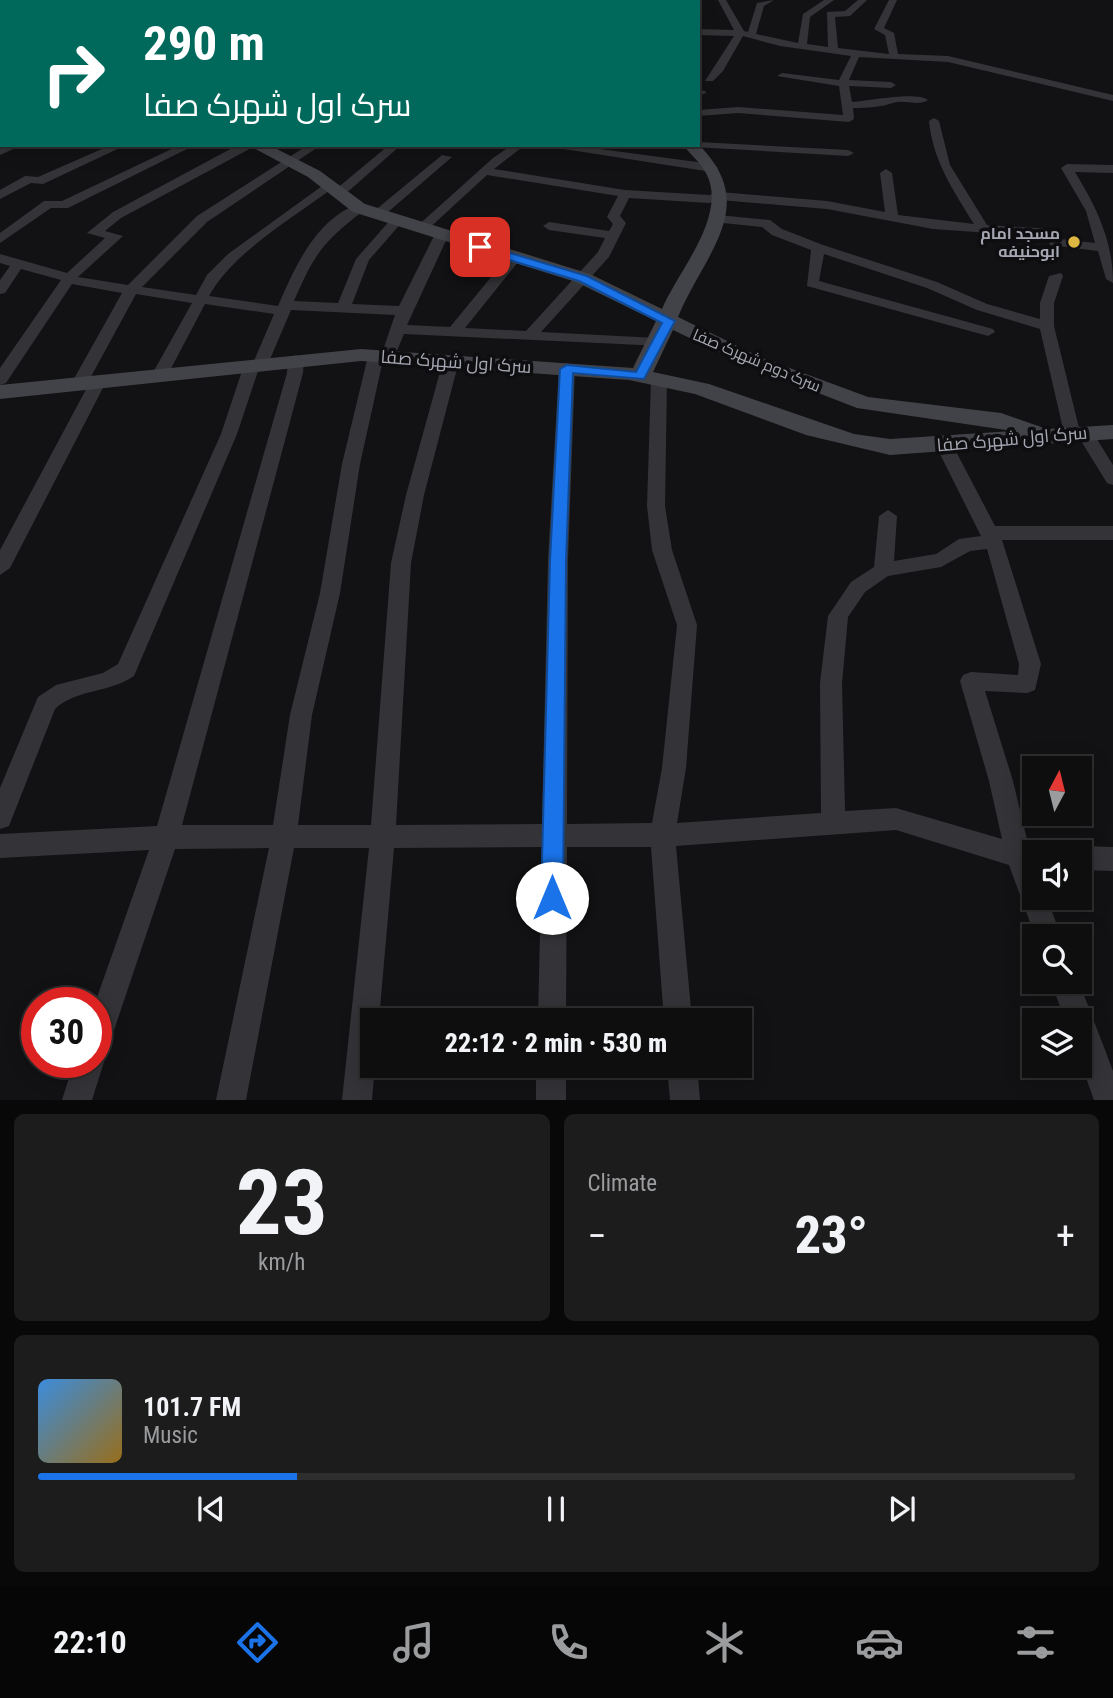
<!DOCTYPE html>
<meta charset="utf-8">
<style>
:root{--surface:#0e0e0f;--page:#1c1c1d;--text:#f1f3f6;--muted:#9b9c9e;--line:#2e2e2f;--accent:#1a73e8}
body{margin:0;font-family:"Roboto Condensed",Cairo,sans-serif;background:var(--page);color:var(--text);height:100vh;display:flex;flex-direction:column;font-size:26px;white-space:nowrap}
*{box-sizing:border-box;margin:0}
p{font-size:23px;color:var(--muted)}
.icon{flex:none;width:38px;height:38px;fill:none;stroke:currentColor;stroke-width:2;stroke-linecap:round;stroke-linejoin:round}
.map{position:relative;height:1100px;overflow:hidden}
.sheet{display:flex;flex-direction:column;gap:14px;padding:14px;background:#080808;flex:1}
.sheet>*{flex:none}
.banner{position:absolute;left:0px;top:0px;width:700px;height:147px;box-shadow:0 4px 18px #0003,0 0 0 2px var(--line);background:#00695c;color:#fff;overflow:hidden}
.needle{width:46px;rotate:7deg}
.controls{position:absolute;left:1022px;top:756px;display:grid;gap:14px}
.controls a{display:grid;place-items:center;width:70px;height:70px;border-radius:0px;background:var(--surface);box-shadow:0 4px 18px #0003,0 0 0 2px var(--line);font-size:35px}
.speed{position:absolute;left:21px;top:987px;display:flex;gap:14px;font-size:35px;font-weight:700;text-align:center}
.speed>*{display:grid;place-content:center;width:91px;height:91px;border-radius:50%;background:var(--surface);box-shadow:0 4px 18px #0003,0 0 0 2px var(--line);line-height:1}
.speed .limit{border:10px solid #d22;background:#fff;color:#111}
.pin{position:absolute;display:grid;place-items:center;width:60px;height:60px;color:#fff;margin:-30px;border-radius:14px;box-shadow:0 4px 10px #0006}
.me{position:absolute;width:77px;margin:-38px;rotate:0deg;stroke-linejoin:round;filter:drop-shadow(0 0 5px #0008)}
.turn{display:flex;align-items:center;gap:24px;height:147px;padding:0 28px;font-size:32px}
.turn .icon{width:91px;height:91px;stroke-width:2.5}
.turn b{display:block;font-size:49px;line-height:60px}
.big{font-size:52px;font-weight:800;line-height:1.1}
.sheet .widget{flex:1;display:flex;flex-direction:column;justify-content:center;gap:10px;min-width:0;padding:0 24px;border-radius:10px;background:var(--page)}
.sheet .dial{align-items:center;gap:0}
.dial b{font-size:91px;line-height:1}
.song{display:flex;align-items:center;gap:21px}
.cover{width:84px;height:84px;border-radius:10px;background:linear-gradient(135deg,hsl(210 70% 55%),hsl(40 70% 35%))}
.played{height:7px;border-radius:4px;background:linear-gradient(90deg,var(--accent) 25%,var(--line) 25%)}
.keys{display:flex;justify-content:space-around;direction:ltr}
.heat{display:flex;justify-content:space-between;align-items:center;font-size:38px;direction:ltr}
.sheet .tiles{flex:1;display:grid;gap:14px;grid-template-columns:1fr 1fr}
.widget:last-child{grid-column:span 2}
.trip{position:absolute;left:360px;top:1008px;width:392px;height:70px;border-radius:0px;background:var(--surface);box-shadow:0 4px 18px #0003,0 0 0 2px var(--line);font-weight:800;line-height:70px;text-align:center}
.tabs{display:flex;height:112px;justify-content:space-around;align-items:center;background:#060606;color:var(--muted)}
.tabs .icon{width:49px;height:49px}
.tabs .selected{color:var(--accent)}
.tabs b{font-size:32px;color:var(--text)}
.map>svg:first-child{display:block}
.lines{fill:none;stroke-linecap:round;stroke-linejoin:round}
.street{fill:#343438;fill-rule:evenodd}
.secondary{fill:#424348;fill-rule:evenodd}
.route{fill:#1a73e8;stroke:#114b97;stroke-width:2}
.poi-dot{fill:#ddb741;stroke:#0e0d0f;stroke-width:2.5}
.labels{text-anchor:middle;stroke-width:7;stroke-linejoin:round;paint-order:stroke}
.far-poi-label{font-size:16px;font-weight:bold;fill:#a5a8b3;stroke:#0e0d0f;text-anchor:end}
.far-street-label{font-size:16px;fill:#a5a8b3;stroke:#0e0d0f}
.street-label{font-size:18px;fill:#a5a8b3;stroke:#0e0d0f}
</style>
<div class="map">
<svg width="1113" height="1100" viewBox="0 0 1113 1100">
<rect width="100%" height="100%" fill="#121214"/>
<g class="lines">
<path class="street" d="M 13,0 L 26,0 L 11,2 Z
M 65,0 L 77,0 L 63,2 Z
M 117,0 L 129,0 L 115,2 Z
M 178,0 L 189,0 L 176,2 Z
M 380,0 L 388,0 L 379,2 Z
M 515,0 L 546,0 L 548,2 L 516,2 Z
M 674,0 L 682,0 L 682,2 L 674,2 Z
M 718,0 L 726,0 L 744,31 L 748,32 L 757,3 L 774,0 L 764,6 L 756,34 L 798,43 L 803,14 L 824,0 L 834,0 L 810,17 L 807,44 L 828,47 L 827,12 L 845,11 L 858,0 L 867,0 L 850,16 L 835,17 L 838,48 L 889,54 L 885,35 L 874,29 L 889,0 L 897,0 L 884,28 L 894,33 L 898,54 L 948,56 L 1113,95 L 1113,101 L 948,62 L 859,57 L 849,80 L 891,82 L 896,85 L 891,88 L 849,86 L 852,102 C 870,101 915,91 928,100 C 918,107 905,99 893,103 C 881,107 868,108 853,108 L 854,119 L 849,122 L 738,113 L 698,116 L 698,110 L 738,107 L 843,115 L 839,86 L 777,76 L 782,73 L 839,80 L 851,56 L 780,46 L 743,36 L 723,71 L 713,81 L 705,81 L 734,36 L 698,35 L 698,29 L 734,30 Z
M 0,3 L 2,3 L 0,9 Z
M 0,17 L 2,17 L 2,23 L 0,23 Z
M 2,49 L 2,55 L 0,56 L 0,50 Z
M 698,90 L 705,91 L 706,93 L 698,96 Z
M 0,110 L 2,110 L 2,116 L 0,116 Z
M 934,118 L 939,121 L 950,165 L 987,225 L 1052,229 L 1057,230 L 1060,239 L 1095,243 L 1086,211 L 1061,168 L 1067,164 L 1113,165 L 1113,173 L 1075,172 C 1097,208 1113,241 1113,283 L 1106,279 L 1098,251 L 1050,245 L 1047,237 L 933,229 L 827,209 L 720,200 L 709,203 L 629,198 L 620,216 L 626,223 L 609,257 L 541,332 L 657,338 L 665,343 L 662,346 L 404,334 L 393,360 L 383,360 L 360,464 L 340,593 L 312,715 L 298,825 L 371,825 L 391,563 L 406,495 L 443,361 L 451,356 L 459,361 L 424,495 L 411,563 L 396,825 L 542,824 L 548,560 L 559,368 L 567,363 L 575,368 L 568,560 L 567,824 L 652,823 L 662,768 L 677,625 L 652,550 L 647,506 L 651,380 L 659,375 L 667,380 L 665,506 L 672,550 L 697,625 L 686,768 L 677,823 L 821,813 L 820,683 L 828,616 L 851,582 L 874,567 L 879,516 L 888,510 L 897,516 L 894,561 L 936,554 L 959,539 L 981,536 L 935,444 L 938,440 L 950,440 L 995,526 L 1113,526 L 1113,540 L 1002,540 L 1041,664 L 1035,690 L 1027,693 L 985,691 L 1013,781 L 1028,844 L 1043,848 L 1045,852 L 1034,852 L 1034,898 L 1047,898 L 1061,936 L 1035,936 L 1009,865 L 896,830 L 676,846 L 692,1020 L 664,1020 L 651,847 L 567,847 L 566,1020 L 538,1020 L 542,847 L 394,848 L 379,1020 L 373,1020 L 375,1066 L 372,1100 L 342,1100 L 369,848 L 294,848 L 246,1100 L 216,1100 L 269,848 L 175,849 L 110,1042 L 106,1052 L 101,1055 L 104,1062 L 92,1100 L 62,1100 L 74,1062 L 96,1062 L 95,1003 L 149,850 L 0,858 L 0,834 L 157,826 L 287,373 L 288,360 L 296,355 L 304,360 L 303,373 L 182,825 L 273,825 L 290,715 L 320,593 L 342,464 L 368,356 L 376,351 L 382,353 L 395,315 L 291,310 L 268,364 L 259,368 L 237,434 L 134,676 C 109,693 76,689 55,709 L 9,826 L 0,829 L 0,788 L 38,697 L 56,685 L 103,673 L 118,664 L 221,434 L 244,365 L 254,361 L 274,314 L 205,304 L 167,376 L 159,381 L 151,376 L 192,303 L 136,294 L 87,384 L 79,389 L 71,384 L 122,293 L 72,284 L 6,383 L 0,385 L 0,368 L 61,280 L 21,269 L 5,293 L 0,294 L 0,280 L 10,266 L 0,263 L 0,254 L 67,273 L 105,238 L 87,233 L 113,212 L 236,146 L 257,145 L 121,218 L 105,231 L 123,236 L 78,277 L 128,285 L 197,216 L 308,145 L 321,145 L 207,222 L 142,287 L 196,295 L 207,275 L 228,254 L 329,181 L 335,185 L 333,188 C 293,218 233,252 209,296 L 278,306 C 294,269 316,218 359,204 L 365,208 L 363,211 C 322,243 315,253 294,301 L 338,303 L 356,259 L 392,218 L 397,217 L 403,221 L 369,260 L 352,304 L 399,306 L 435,234 L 442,230 L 449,234 L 407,325 L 450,327 L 510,254 L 515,253 L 522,257 L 465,328 L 526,331 L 598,252 L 605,238 L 549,230 L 543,226 L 549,222 L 609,231 L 613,224 L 607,217 L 618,196 L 487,175 L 425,232 L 414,229 L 493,158 L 512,145 L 525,145 L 494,169 L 625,190 L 709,195 L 720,192 L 827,201 L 885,212 L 880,173 L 886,169 L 892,173 L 898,215 L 974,224 C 953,190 933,161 929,121 ZM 987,549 L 1019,664 L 1018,675 L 971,672 L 963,675 L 960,681 L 989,781 L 1002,839 L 896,808 L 845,811 L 842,683 L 848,617 L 865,592 L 888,576 L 941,567 L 970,551 Z
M 698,142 L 848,150 L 854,153 L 848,156 L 694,147 L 693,145 L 698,145 Z
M 7,145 L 22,145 L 0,155 L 0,148 Z
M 111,145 L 126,145 L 43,184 L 31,183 L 0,199 L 0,190 L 25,176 L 38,177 Z
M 180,145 L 195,145 L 68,208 L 51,208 L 0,243 L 0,233 L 44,201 L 62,201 Z
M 389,145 L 401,145 L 343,196 L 335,196 L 335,190 Z
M 538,145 L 570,145 L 712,164 L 718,168 L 712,172 Z
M 442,155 L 452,157 L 381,218 L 373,218 L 373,212 Z
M 718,215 L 770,220 L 782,229 L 823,245 L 937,282 L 987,304 L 1040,319 L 1040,303 L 1049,276 L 1061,273 L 1063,276 L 1054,303 L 1054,326 L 1079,428 L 1090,428 L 1113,465 L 1113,485 L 1107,483 L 1078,436 L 1072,438 L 1064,433 L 1040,329 L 977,310 L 927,288 L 824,254 L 819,281 L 993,329 L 995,332 L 988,336 L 807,286 L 811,250 L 772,235 L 762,227 L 713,222 L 712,219 Z
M 98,377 L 106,382 L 10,568 L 0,575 L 0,550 L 90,382 Z
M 1080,846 L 1113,847 L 1113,871 L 1080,870 L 1080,852 L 1070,852 Z
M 1051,982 L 1079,982 L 1113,1071 L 1113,1100 L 1094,1100 L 1080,1061 L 1080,1020 L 1065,1020 Z
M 536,1066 L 566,1066 L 566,1100 L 536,1100 Z
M 667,1066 L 697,1066 L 700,1100 L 670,1100 Z"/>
<path class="secondary" d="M 507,0 L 519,0 L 521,2 L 508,2 Z
M 0,28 L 2,28 L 2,36 L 0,36 Z
M 698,144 C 761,206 705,252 678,317 L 760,357 L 868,397 L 1001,413 L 1047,429 L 1113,425 L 1113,439 L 890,455 L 806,435 L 695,394 L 629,380 L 361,361 L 0,399 L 0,385 L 361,349 L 633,368 L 656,321 L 576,282 L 353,212 L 308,177 L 248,145 L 269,145 L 320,171 L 365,204 L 590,274 L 662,309 C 678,271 727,217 707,175 C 701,163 691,155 683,145 ZM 673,330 L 746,365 L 857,408 L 1013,431 L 890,439 L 854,434 L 709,384 L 653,372 Z"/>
</g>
<path class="route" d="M 480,244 L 587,276 L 675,321 L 644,379 L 573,373 L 566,561 L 563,898 L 560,905 L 552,908 L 544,905 L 541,898 L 550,561 L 560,369 L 567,365 L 636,372 L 662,323 L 579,281 L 476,250 L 476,245 Z"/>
<circle class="poi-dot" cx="1074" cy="242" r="7"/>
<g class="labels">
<g class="far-poi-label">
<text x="1060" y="239">مسجد امام<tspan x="1060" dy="18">ابوحنیفه</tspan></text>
</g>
<g class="far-street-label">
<text transform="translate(757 360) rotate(23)" y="6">سرک دوم شهرک صفا</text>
</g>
<g class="street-label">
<text transform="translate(456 362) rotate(4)" y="6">سرک اول شهرک صفا</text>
<text transform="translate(1012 439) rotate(-5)" y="6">سرک اول شهرک صفا</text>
</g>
</g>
</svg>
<div class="controls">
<a><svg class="needle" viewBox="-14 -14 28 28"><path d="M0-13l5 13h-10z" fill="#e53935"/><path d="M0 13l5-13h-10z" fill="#9b9c9e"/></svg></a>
<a><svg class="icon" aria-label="sound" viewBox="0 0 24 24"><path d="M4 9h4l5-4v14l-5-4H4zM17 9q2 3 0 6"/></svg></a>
<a><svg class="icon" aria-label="search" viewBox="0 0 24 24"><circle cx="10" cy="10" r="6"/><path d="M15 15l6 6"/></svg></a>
<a><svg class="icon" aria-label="layers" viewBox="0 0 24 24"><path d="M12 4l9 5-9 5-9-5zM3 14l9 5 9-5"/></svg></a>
</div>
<div class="speed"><div class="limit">30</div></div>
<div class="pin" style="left:480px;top:247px;background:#d93025"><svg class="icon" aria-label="arrive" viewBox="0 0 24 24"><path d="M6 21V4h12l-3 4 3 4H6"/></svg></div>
<svg class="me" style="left:552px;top:898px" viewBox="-20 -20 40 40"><circle r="19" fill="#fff"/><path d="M0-13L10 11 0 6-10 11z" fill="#1a73e8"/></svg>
<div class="trip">22:12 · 2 min · 530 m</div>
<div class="banner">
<div class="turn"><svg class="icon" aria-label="right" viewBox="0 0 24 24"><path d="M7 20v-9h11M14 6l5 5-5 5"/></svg><div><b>290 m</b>سرک اول شهرک صفا</div></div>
</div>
</div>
<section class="sheet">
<div class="tiles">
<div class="widget dial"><b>23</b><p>km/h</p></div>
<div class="widget"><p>Climate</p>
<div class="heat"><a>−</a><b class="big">23°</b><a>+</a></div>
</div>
<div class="widget">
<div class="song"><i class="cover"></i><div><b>101.7 FM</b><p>Music</p></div></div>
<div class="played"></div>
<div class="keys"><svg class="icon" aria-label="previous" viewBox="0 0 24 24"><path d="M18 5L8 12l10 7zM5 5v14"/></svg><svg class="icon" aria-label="pause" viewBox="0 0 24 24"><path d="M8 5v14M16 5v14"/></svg><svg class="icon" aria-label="next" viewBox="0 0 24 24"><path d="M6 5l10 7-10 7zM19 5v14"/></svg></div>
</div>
</div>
</section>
<nav class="tabs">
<b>22:10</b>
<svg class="icon selected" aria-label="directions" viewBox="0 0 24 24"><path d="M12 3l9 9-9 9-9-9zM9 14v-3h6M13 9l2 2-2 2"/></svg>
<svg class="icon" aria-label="music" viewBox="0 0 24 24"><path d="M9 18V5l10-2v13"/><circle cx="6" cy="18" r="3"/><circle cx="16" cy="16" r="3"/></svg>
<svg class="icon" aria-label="phone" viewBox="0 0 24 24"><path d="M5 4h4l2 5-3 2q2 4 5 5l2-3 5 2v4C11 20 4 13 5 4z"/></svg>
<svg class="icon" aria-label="climate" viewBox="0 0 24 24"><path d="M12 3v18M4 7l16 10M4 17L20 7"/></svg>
<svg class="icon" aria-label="car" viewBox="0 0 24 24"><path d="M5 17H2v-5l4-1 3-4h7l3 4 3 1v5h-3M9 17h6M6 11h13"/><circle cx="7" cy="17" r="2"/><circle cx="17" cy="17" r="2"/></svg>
<svg class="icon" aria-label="filters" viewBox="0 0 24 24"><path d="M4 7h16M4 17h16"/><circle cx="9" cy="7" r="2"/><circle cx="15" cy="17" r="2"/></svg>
</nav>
